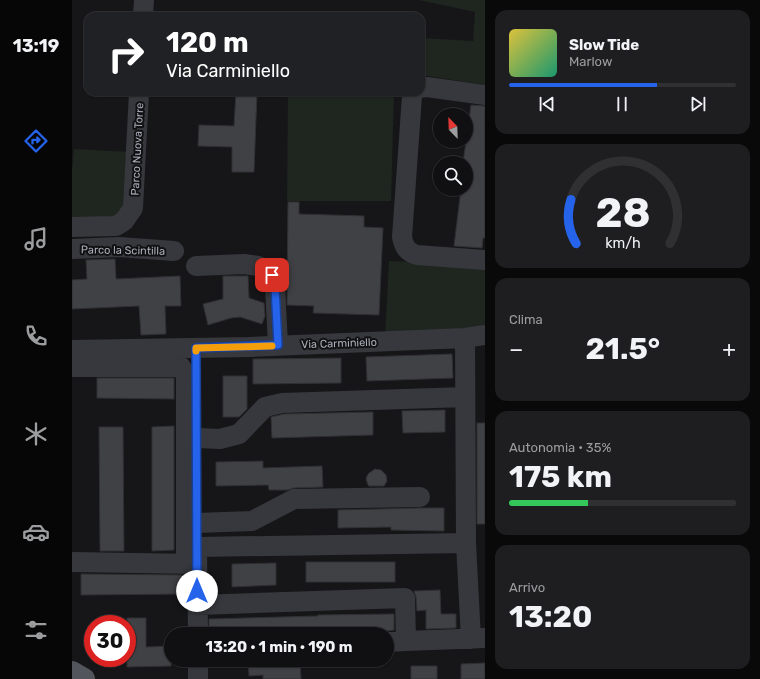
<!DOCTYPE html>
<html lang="it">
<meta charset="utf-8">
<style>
:root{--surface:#101012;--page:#1e1e20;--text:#f1f3f6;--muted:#9c9d9f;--line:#303032;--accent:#2563eb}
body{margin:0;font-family:Rubik,sans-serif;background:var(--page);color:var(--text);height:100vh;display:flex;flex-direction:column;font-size:15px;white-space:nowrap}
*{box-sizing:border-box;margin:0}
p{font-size:13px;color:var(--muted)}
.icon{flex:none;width:22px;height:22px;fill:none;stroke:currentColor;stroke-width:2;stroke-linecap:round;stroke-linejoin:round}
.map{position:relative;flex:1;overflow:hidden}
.drawer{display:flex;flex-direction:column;gap:10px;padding:10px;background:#09090a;width:275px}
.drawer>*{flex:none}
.banner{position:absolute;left:12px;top:12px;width:341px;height:84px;border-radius:12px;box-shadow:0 1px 3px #0004,0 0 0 1px var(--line);background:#202124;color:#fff;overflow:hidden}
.needle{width:26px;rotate:337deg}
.controls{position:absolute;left:361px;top:108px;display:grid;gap:8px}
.controls a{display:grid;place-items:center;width:40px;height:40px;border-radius:50%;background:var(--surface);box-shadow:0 1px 3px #0004,0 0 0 1px var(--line);font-size:20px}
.speed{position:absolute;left:12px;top:615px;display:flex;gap:8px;font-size:20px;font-weight:700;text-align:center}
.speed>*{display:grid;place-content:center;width:52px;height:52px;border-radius:50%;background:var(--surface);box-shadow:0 1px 3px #0004,0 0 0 1px var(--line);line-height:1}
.speed .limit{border:6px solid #d22;background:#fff;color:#111}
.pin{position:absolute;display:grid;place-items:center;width:34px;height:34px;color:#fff;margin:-17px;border-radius:8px;box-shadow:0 2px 6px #0006}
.me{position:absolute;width:44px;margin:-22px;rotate:0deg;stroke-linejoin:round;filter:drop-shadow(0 0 3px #0008)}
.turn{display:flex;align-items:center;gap:14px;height:84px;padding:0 16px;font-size:18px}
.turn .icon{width:52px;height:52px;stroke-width:2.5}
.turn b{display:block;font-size:28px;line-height:34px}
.big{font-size:30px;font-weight:700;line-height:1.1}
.drawer .tile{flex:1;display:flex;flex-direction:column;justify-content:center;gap:6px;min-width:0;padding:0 14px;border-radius:12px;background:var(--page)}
.drawer .dial{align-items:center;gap:0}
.dial svg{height:104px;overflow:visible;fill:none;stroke:var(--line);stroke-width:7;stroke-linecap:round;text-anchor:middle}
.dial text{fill:var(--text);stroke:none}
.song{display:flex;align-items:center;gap:12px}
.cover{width:48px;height:48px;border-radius:6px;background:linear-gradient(135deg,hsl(50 70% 55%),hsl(160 70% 35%))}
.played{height:4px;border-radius:2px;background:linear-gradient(90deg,var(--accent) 65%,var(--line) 65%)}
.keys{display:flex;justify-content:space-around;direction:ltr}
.heat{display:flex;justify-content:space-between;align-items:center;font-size:22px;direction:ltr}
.charge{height:6px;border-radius:3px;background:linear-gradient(90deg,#34c759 35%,var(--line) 0)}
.trip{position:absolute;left:92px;top:627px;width:230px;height:40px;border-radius:20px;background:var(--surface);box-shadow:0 1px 3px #0004,0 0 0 1px var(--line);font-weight:700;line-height:40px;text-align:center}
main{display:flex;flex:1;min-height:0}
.tabs{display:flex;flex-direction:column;width:72px;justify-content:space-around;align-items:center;background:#060607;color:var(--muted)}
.tabs .icon{width:28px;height:28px}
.tabs .on{color:var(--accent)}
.tabs b{font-size:18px;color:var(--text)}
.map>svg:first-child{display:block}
.green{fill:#1e261f}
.building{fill:#404145;stroke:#303034}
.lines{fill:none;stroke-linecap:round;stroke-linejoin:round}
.minor{stroke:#37383d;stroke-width:20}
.major{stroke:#53555c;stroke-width:22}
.route-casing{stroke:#184099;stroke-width:10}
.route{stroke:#2563eb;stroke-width:7}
.slow{stroke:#f59e0b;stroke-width:7}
.labels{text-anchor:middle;stroke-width:4;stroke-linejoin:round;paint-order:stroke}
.street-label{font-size:11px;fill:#a8adb8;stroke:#111113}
</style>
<main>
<nav class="tabs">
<b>13:19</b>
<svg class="icon on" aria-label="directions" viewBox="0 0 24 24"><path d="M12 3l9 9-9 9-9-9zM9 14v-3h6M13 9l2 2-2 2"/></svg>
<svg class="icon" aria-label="music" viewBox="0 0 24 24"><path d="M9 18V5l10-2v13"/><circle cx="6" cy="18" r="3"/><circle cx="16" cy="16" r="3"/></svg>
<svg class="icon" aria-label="phone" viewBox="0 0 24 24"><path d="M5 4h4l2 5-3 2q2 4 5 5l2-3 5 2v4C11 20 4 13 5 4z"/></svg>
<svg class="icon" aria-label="climate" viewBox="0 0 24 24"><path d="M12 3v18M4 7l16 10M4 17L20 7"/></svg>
<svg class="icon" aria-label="car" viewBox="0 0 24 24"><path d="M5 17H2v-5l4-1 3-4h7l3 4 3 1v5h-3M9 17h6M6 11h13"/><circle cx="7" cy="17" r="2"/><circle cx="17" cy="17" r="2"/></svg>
<svg class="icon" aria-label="filters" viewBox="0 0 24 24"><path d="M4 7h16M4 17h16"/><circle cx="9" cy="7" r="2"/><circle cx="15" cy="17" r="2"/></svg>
</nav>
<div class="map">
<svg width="413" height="679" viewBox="0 0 413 679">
<rect width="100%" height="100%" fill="#161618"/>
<path class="green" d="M 347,0 L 413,0 L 413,85 L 349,75 L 349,38 L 401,41 L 403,12 Z
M 216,92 L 322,92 L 319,201 L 215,201 Z
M 2,149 L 59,152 L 58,198 L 47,218 L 0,221 L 0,171 Z
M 317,261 L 373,263 L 413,267 L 413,327 L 313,337 Z"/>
<path class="building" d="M 164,92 L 185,92 L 182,172 L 160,172 L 160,147 L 126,146 L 127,125 L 162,126 Z
M 399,105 L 413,106 L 413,238 L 411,238 L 410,248 L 382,246 L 389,189 L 394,189 L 394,163 L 391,163 Z
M 216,202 L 227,202 L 227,214 L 292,216 L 292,227 L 311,228 L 307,315 L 241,313 L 242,306 L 215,305 Z
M 43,259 L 44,279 L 108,276 L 109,306 L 93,306 L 94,334 L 69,335 L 67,306 L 0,309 L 0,280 L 15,279 L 14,260 Z
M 151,276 L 176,276 L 177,298 L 192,303 L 193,316 L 190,324 L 168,317 L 159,318 L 136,325 L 131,304 L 151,299 Z
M 380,354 L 381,378 L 295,381 L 294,357 Z
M 269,358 L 269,383 L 181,384 L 181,359 Z
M 151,376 L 175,376 L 175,409 L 167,417 L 151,417 Z
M 25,378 L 102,378 L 102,399 L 25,398 Z
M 373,410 L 373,432 L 331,433 L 330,411 Z
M 301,412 L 301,435 L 200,438 L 199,417 L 212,414 Z
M 405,423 L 413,423 L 413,524 L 405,524 Z
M 102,426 L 102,550 L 80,551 L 80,427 Z
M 27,427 L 51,427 L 52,551 L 28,551 Z
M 191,461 L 191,468 L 250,466 L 251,487 L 222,488 L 215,490 L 197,490 L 196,485 L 144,486 L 144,462 Z
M 303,469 L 309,470 L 314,475 L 315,481 L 312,486 L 297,486 L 296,485 L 294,479 L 295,476 L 297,473 Z
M 348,508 L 372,508 L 372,531 L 319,530 L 319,527 L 266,528 L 266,510 Z
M 234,562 L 323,562 L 323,582 L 234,582 Z
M 204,563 L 204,585 L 160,587 L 160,564 Z
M 9,574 L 113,575 L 114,594 L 9,595 Z
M 368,590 L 369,614 L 384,614 L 384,628 L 354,629 L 354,610 L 345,611 L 344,597 L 342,591 Z
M 322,614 L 322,630 L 314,631 L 307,634 L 137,634 L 137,619 L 246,616 L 246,615 Z
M 55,618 L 74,618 L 74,647 L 99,646 L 99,666 L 55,667 Z
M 176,660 L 228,660 L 229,679 L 191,679 L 191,675 L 177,676 Z
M 413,663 L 413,679 L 389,679 L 389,664 Z
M 339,666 L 365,666 L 365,679 L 339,679 Z"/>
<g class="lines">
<path class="minor" d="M 71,16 L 72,0
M 349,88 L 355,87 L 413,95
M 342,92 L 340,96 L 330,237 C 332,247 335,252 345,255 L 413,260
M 0,227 L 44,226 L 52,221 L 61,208 L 67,92
M 0,249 L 47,247 L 102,251
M 124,266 L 172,264 L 186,266 L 200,275 L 203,286 L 206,345
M 393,338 L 394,543 L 399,639
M 0,350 L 177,347 L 393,338 L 413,335
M 0,367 L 109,367 L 114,376 L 114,564
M 125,438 L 148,439 L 167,434 L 193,407 L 210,403 L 393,397
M 125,523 L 180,521 L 222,499 L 348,497
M 125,546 L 126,634
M 125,547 L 394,543
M 0,562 L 125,564
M 125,605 L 333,598 L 334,641 L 315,642
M 334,641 L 413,638
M 126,660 L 126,679"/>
<path class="major" d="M 0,672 L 12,679"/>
</g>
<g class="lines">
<g class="route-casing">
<path id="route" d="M 125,591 L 124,348 L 206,345 L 203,286 L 200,275"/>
</g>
<use href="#route" class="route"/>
<path class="slow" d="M 124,351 L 124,348 L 200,346"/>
</g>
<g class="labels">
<g class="street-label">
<text transform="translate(65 149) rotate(-87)" y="4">Parco Nuova Torre</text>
<text transform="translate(51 250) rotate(1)" y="4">Parco la Scintilla</text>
<text transform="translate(267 343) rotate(-2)" y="4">Via Carminiello</text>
</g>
</g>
</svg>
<div class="controls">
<a><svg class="needle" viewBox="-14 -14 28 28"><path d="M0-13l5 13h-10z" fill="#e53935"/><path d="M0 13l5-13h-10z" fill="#9c9d9f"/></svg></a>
<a><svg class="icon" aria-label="search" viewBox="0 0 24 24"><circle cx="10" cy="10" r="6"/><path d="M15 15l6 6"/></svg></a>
</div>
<div class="speed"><div class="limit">30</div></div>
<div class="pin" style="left:200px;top:275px;background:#d93025"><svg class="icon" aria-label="arrive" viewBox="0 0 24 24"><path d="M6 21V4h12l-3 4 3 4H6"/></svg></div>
<svg class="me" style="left:125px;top:591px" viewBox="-20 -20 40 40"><circle r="19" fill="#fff"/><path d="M0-13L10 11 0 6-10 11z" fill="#2563eb"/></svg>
<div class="trip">13:20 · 1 min · 190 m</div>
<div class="banner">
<div class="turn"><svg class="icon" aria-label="right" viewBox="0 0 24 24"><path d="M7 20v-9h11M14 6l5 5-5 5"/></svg><div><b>120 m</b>Via Carminiello</div></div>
</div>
</div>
<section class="drawer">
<div class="tile">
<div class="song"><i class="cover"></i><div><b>Slow Tide</b><p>Marlow</p></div></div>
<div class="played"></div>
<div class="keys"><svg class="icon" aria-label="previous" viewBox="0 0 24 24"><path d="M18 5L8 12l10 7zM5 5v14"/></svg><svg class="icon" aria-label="pause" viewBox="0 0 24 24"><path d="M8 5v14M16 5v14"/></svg><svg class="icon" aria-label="next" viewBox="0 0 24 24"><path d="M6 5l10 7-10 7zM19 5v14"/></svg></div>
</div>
<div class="tile dial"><svg viewBox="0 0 100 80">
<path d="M14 69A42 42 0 1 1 86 69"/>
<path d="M14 69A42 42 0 0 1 10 35" stroke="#2563eb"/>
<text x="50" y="56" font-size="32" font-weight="700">28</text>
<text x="50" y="72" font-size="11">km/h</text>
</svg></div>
<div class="tile"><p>Clima</p>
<div class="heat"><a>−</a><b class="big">21.5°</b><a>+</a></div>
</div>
<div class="tile"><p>Autonomia · 35%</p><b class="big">175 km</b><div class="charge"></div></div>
<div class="tile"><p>Arrivo</p><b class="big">13:20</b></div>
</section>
</main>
